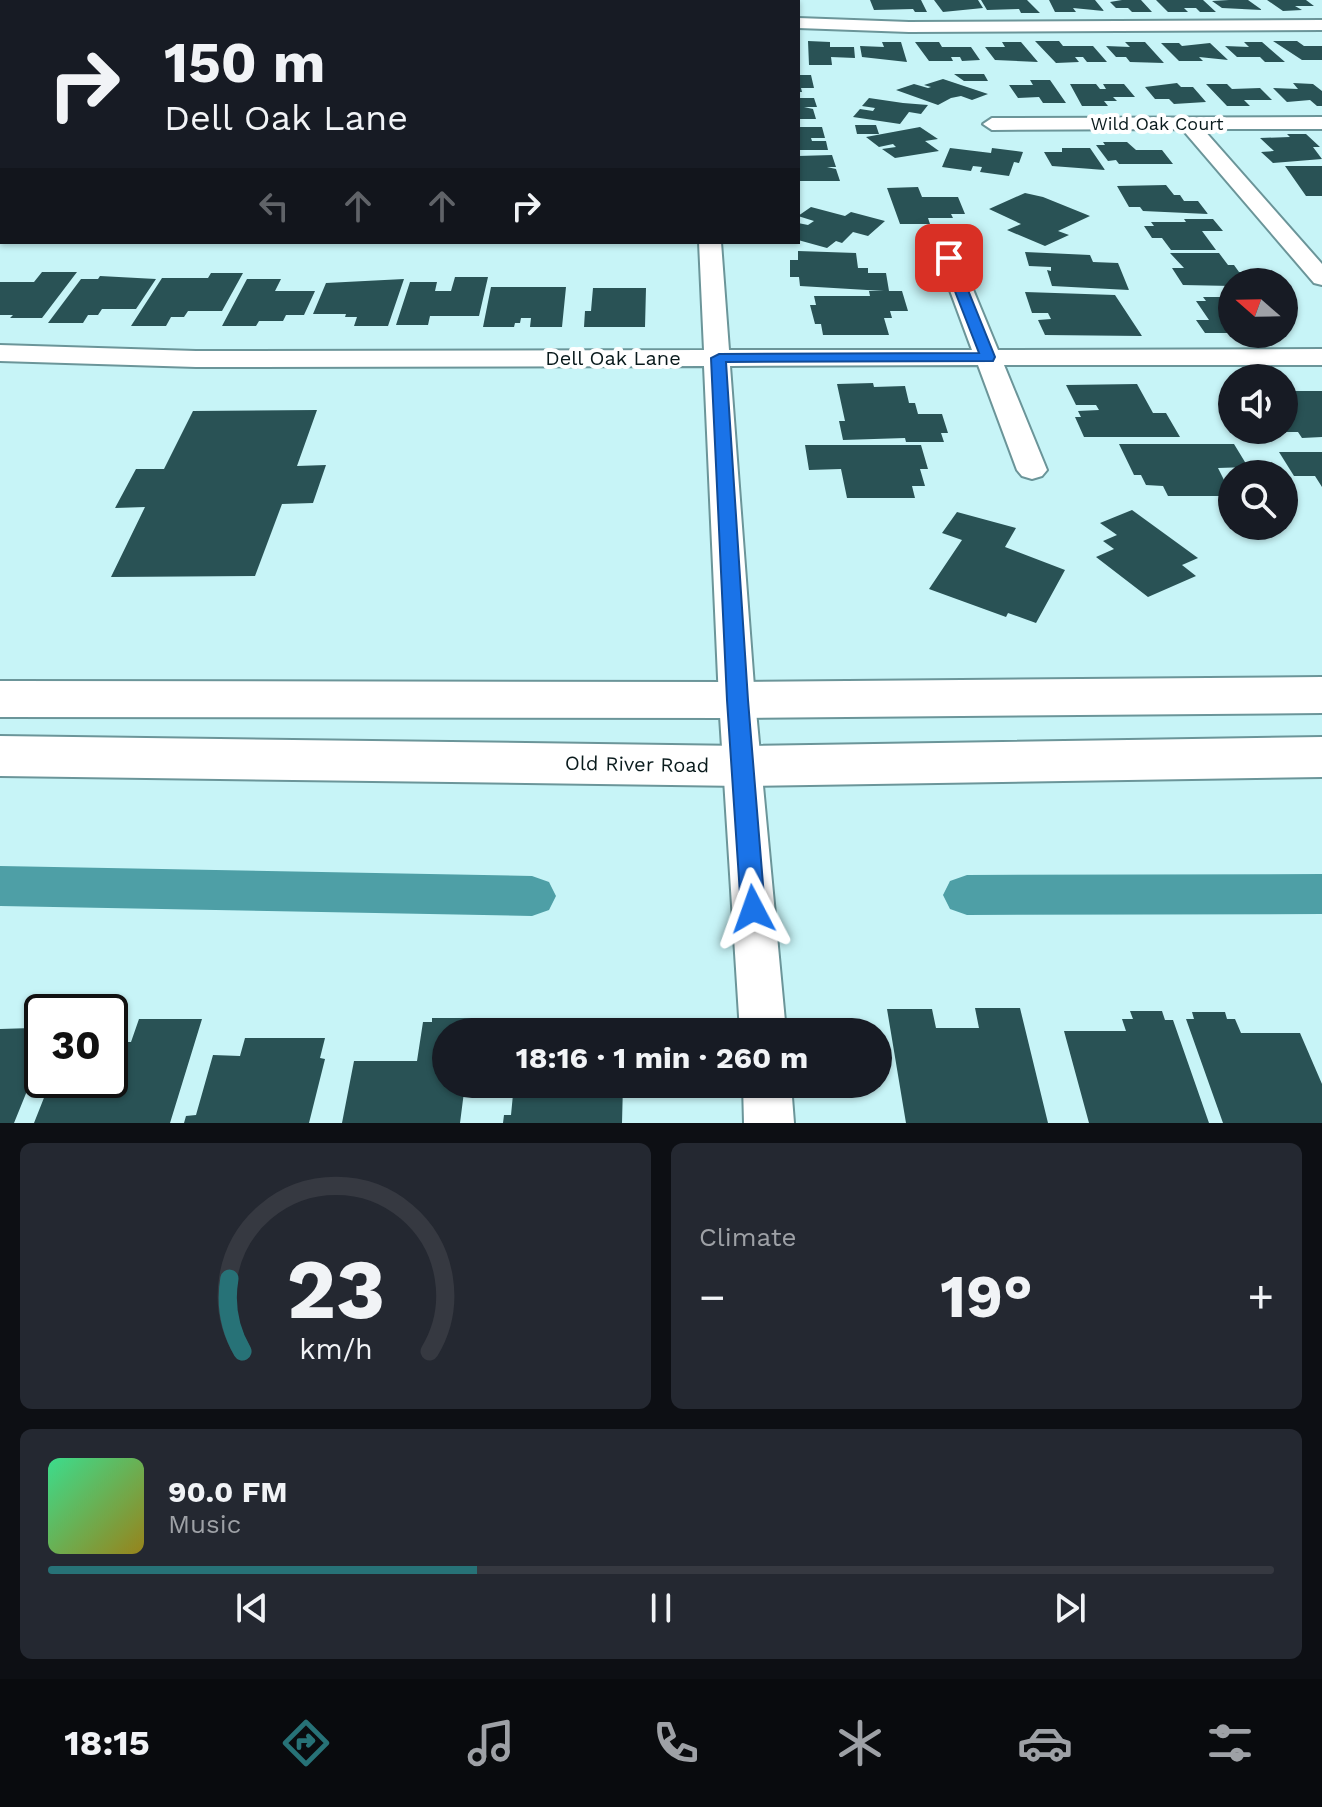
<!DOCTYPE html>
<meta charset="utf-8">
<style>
:root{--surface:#171b24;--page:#242831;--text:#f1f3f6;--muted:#9ea1a6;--line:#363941;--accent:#277277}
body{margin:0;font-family:"Work Sans",sans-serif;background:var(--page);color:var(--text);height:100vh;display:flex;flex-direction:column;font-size:30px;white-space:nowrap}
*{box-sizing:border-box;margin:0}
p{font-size:26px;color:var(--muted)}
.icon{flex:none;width:44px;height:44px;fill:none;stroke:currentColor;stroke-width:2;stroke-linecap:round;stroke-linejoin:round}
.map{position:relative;height:1123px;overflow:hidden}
.drawer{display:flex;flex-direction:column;gap:20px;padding:20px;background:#0d0f14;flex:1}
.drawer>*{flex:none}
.hud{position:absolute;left:0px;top:0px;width:800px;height:244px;box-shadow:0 2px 6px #0004;background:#171b24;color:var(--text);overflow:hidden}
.needle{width:52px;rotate:290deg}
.buttons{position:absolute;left:1218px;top:268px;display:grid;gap:16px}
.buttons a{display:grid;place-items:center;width:80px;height:80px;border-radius:50%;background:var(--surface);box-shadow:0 2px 6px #0004;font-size:40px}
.speed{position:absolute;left:24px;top:994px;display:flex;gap:16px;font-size:40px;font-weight:700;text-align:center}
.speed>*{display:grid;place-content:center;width:104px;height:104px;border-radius:50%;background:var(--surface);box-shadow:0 2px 6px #0004;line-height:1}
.speed .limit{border:4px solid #111;border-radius:12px;background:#fff;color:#111}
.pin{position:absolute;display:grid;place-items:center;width:68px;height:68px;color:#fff;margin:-34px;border-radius:16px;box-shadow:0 4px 12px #0006}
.me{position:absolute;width:88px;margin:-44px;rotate:356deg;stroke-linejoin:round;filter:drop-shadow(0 0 6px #0008)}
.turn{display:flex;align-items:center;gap:28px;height:168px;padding:0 32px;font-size:36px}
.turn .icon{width:104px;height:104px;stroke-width:2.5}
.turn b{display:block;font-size:56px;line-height:68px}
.lanes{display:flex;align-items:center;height:76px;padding:0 32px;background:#0003;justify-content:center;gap:40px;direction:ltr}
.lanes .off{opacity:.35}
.big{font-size:60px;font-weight:700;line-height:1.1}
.drawer .card{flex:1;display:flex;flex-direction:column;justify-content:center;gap:12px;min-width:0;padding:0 28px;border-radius:12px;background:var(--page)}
.drawer .dial{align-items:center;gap:0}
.dial svg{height:208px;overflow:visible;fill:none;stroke:var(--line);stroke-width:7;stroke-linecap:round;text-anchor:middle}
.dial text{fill:var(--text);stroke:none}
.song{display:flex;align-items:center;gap:24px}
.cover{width:96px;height:96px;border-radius:12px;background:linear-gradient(135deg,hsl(150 70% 55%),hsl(50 70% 35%))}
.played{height:8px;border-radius:4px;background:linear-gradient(90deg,var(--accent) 35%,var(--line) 35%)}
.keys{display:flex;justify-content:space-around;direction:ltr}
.heat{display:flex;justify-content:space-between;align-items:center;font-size:44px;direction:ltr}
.drawer .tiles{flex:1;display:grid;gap:20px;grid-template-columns:1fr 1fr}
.card:last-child{grid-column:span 2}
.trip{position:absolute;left:432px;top:1018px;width:460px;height:80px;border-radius:40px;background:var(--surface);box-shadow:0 2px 6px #0004;font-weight:700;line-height:80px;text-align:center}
.tab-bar{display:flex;height:128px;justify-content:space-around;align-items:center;background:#090b0e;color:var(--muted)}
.tab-bar .icon{width:56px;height:56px}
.tab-bar .active{color:var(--accent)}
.tab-bar b{font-size:36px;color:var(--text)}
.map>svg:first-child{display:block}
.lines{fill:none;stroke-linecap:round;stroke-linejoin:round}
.canal{fill:#4e9fa6;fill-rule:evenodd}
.building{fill:#295255}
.minor-casing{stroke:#6b9599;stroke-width:4}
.secondary-casing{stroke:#6b9599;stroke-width:4}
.minor{fill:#fff;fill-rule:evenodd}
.secondary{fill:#fff;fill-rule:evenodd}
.route{fill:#1a73e8;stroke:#114b97;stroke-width:2}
.labels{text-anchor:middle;stroke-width:8;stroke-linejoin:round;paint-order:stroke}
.far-street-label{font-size:18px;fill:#091a1c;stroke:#fff}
.street-label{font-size:20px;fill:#091a1c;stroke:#fff}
</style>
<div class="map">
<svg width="1322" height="1123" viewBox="0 0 1322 1123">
<rect width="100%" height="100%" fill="#c7f4f7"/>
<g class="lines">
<path class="canal" d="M 0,866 L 532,876 L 549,882 L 556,896 L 549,910 L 532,916 L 0,906 Z
M 1322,874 L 1322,914 L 967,915 L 950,909 L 943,895 L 950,881 L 967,875 Z"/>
</g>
<path class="building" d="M 870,0 L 921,0 L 927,12 L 915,12 L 913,9 L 874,10 Z
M 934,0 L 978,0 L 983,8 L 943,12 Z
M 981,0 L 1027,0 L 1040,13 L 1021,13 L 1019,9 L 987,10 Z
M 1049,0 L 1095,0 L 1104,11 L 1073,8 L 1076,12 L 1055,12 Z
M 1122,0 L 1141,0 L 1152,12 L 1132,12 L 1128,8 L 1116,8 L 1110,2 Z
M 1156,0 L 1203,0 L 1216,12 L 1200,12 L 1196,8 L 1184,8 L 1188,12 L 1168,12 Z
M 1229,0 L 1248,0 L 1262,10 L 1222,8 L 1212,1 Z
M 1267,0 L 1306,0 L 1314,6 L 1295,6 L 1302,10 L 1283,11 Z
M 808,41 L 830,42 L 830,47 L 854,47 L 855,58 L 831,57 L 832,65 L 809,65 Z
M 1035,41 L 1059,41 L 1063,46 L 1093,46 L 1107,62 L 1087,62 L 1083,57 L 1075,57 L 1079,62 L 1056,63 Z
M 1273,41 L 1297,41 L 1304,46 L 1322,46 L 1322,60 L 1302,60 Z
M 882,42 L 901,42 L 907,62 L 862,57 L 860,46 L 884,47 Z
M 915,42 L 939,42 L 942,47 L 971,47 L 980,60 L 962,61 L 960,57 L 951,57 L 953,61 L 929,61 Z
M 1002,42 L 1021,42 L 1038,62 L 995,60 L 985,47 L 1005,47 Z
M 1125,42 L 1145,42 L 1164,63 L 1130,62 L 1126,57 L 1116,57 L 1106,46 L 1130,47 Z
M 1244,42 L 1262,42 L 1285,62 L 1265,62 L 1260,57 L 1237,57 L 1225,46 L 1249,47 Z
M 1161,43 L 1179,43 L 1182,46 L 1210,43 L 1228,60 L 1199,57 L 1203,61 L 1179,61 Z
M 954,74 L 984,74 L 988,81 L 964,81 Z
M 798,75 L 811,75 L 814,88 L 801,88 L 802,92 L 798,92 Z
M 943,79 L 988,94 L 972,100 L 961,96 L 951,98 L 938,105 L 896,90 L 914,84 L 928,88 L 931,87 L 924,85 Z
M 1030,80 L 1050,80 L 1066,103 L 1043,103 L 1039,97 L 1018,98 L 1009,85 L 1033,85 Z
M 1177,83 L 1181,87 L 1193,87 L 1206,102 L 1174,104 L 1169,99 L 1155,99 L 1145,87 Z
M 1293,83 L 1313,84 L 1322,91 L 1322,106 L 1317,106 L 1310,100 L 1287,102 L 1273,88 L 1298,89 Z
M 1070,84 L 1096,84 L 1100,89 L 1106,89 L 1103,84 L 1124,84 L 1135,97 L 1113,97 L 1117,101 L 1104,101 L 1108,106 L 1082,106 Z
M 1206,84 L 1227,84 L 1232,89 L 1260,88 L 1272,100 L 1244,100 L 1250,106 L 1227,106 Z
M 798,98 L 814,98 L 817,107 L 804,107 L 813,109 L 816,119 L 798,119 Z
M 869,98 L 903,103 L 928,105 L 921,114 L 909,112 L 900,124 L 853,117 L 860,109 L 873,111 L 875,108 L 862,106 Z
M 855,125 L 876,125 L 879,134 L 857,134 Z
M 798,127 L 822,127 L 825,138 L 811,138 L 812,141 L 826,141 L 828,150 L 798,150 Z
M 920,127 L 938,139 L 925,141 L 939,151 L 895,158 L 882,149 L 896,147 L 893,144 L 879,147 L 866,137 Z
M 1287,134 L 1306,134 L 1320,147 L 1313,147 L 1322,159 L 1273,163 L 1261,152 L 1274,151 L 1260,138 L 1290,137 Z
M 1103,142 L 1127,142 L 1136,150 L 1162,150 L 1173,164 L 1119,164 L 1116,160 L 1108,161 L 1096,145 L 1105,145 Z
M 950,148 L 991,153 L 992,148 L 1023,152 L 1019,163 L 1014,162 L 1009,176 L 980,172 L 982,167 L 973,166 L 971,171 L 942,167 Z
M 1062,148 L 1090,148 L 1105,170 L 1052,166 L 1044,152 L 1062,152 Z
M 832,155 L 836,167 L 827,167 L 836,169 L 840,181 L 798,181 L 798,156 Z
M 1285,166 L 1322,166 L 1322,196 L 1306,196 Z
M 1166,185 L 1174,195 L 1180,195 L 1184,201 L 1198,201 L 1208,214 L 1143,211 L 1140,207 L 1129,207 L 1117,186 Z
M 918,187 L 922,197 L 958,197 L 965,214 L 951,214 L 953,218 L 928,218 L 930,224 L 900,224 L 887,188 Z
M 1025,193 L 1043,197 L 1090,216 L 1058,231 L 1069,235 L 1045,246 L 1007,230 L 1021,224 L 989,209 Z
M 811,207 L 845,216 L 851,212 L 885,221 L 868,236 L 853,232 L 842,243 L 836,241 L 827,248 L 798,240 L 798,223 L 808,225 L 814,221 L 798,216 Z
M 1184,219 L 1213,219 L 1223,231 L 1202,231 L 1216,250 L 1171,250 L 1162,238 L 1152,238 L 1144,226 L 1154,226 L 1151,222 L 1186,222 Z
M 798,251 L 856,253 L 858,268 L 868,268 L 868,273 L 886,273 L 889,291 L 902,291 L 908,311 L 890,311 L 892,318 L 884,318 L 889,335 L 823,335 L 821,324 L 815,324 L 810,305 L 816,305 L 814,296 L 870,296 L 869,291 L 884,291 L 800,286 L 799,277 L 790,277 L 790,260 L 798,260 Z
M 1025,252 L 1090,255 L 1093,262 L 1118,263 L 1129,290 L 1052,286 L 1047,270 L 1051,271 L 1051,267 L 1029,266 Z
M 1170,253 L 1219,253 L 1228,265 L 1234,265 L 1239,272 L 1253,272 L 1261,282 L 1232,282 L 1232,286 L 1183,285 L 1172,268 L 1184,268 Z
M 42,272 L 77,272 L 42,318 L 10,318 L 13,315 L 0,315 L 0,282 L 34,282 Z
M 211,273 L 243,273 L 222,311 L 188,311 L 184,317 L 171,317 L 166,326 L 131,326 L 162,278 L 208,278 Z
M 100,276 L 156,279 L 136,309 L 102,309 L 98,315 L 88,315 L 83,323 L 48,323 L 81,279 L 98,279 Z
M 455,277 L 488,277 L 479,316 L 430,316 L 428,325 L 396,325 L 410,282 L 437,282 L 435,291 L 451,291 Z
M 247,279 L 281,279 L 275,291 L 315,291 L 304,315 L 286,315 L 283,321 L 259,321 L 256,326 L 222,326 Z
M 404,279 L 388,326 L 354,326 L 357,317 L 345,317 L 346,314 L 313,314 L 326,283 Z
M 491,287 L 566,287 L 562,327 L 530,327 L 531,318 L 521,318 L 520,323 L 515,323 L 514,327 L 483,327 Z
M 593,288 L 646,288 L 645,327 L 584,327 L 585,311 L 591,311 Z
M 1025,292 L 1115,295 L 1142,336 L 1045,335 L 1038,320 L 1051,319 L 1048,313 L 1032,313 Z
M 1203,297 L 1232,297 L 1232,333 L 1205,333 L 1196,320 L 1209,320 L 1196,301 L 1206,301 Z
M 873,383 L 874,387 L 905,386 L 909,403 L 915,403 L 918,414 L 942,414 L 948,433 L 941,433 L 944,442 L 906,442 L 905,438 L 843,440 L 839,421 L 845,421 L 837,384 Z
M 1137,384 L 1153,413 L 1166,413 L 1180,437 L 1084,437 L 1075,417 L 1081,417 L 1078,411 L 1099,410 L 1096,405 L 1076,405 L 1066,385 Z
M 1284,391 L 1322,391 L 1322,437 L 1302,438 L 1298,432 L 1284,432 Z
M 317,410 L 297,466 L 326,465 L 313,503 L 282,504 L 255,576 L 111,577 L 145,507 L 115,508 L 136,469 L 164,469 L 193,411 Z
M 1119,444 L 1234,444 L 1248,467 L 1218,468 L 1232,496 L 1168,496 L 1163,486 L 1146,485 L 1141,475 L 1134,475 Z
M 805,445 L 921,445 L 928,469 L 920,469 L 925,486 L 912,486 L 915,498 L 847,498 L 841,469 L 809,470 Z
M 1279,452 L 1322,452 L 1322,487 L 1315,476 L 1294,476 Z
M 1132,510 L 1198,558 L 1182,565 L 1196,576 L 1148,597 L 1096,557 L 1114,549 L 1103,541 L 1117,535 L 1100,523 Z
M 957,512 L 1016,528 L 1005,547 L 1065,570 L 1036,623 L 1008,613 L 1006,617 L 929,589 L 962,540 L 942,533 Z
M 975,1008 L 1020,1008 L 1048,1123 L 906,1123 L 887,1009 L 932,1009 L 936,1028 L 979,1028 Z
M 1130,1011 L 1162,1011 L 1165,1020 L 1173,1020 L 1209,1123 L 1089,1123 L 1064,1031 L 1126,1031 L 1122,1019 L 1133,1019 Z
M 1192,1012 L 1225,1012 L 1227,1019 L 1235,1019 L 1241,1033 L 1300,1033 L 1322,1084 L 1322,1123 L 1223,1123 L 1186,1019 L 1194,1019 Z
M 432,1018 L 473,1018 L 471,1032 L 446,1032 L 446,1084 L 465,1084 L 460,1123 L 342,1123 L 354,1061 L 417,1061 L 423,1022 L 432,1022 Z
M 139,1019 L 202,1019 L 170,1123 L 34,1123 L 51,1080 L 110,1080 L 110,1042 L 131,1042 Z
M 32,1028 L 30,1033 L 42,1033 L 42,1054 L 14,1123 L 0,1123 L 0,1029 Z
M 245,1038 L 325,1038 L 320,1058 L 325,1059 L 309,1123 L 184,1123 L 186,1116 L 196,1115 L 213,1055 L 240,1056 Z
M 514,1084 L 623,1084 L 622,1123 L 503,1123 L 504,1115 L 511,1115 Z"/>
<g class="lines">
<g class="minor-casing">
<path id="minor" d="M 539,0 L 570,0 L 571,2 L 540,2 Z
M 2,12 L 2,22 L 0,23 L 0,13 Z
M 798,18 L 909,22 L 1322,20 L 1322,30 L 909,32 L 798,28 Z
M 1322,117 L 1322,129 L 1203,129 L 1322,264 L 1322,285 L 1314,283 L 1182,129 L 992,130 L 983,124 L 992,118 Z
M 2,158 L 2,170 L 0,171 L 0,159 Z
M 699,242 L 721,242 L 729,350 L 972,350 L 938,258 L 941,253 L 957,253 L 960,258 L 998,350 L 1322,349 L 1322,365 L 1004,365 L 1047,470 L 1042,476 L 1032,479 L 1022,476 L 1017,470 L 978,365 L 730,366 L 755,700 L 786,1032 L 740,1032 L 719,700 L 704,366 L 196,367 L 0,361 L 0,345 L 196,351 L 704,350 Z
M 743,1084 L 791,1084 L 794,1123 L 744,1123 Z"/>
</g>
<g class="secondary-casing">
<path id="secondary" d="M 1322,677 L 1322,713 L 737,718 L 0,717 L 0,681 L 737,682 Z
M 0,736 L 743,746 L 1322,737 L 1322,777 L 743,786 L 0,776 Z"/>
</g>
<use href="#minor" class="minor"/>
<use href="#secondary" class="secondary"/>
</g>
<path class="route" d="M 949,254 L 955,258 L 995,357 L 993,361 L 726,362 L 748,700 L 765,909 L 762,916 L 753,919 L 745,916 L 741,909 L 727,700 L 711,358 L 719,354 L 979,353 L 942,258 Z"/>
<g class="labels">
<g class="far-street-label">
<text x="1157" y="130">Wild Oak Court</text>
</g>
<g class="street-label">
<text x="613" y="365">Dell Oak Lane</text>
<text transform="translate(637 764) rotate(1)" y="7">Old River Road</text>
</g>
</g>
</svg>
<div class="buttons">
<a><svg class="needle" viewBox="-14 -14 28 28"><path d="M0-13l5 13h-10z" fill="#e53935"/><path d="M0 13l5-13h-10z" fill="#9ea1a6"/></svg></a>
<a><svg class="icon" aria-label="sound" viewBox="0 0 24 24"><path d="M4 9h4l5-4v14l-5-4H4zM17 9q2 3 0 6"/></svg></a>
<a><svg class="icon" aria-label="search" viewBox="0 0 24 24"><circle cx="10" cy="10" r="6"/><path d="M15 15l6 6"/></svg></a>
</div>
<div class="speed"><div class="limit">30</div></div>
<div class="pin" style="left:949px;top:258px;background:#d93025"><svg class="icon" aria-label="arrive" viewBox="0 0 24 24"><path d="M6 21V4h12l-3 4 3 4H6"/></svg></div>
<svg class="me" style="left:753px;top:909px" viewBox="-20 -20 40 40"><path d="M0-17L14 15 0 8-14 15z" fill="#1a73e8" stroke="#fff" stroke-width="4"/></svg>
<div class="trip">18:16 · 1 min · 260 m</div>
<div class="hud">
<div class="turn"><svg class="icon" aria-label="right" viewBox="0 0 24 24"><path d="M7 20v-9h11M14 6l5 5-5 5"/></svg><div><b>150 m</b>Dell Oak Lane</div></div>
<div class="lanes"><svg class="icon off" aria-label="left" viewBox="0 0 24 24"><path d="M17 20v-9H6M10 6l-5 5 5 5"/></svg><svg class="icon off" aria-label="ahead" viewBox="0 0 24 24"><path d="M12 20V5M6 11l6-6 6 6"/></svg><svg class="icon off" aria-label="ahead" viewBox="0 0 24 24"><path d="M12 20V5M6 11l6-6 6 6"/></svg><svg class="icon" aria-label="right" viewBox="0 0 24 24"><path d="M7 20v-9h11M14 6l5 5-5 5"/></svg></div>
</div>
</div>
<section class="drawer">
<div class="tiles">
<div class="card dial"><svg viewBox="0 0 100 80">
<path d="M14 69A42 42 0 1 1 86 69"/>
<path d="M14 69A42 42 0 0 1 9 41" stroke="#277277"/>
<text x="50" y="56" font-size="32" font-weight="700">23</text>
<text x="50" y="72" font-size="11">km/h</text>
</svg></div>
<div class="card"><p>Climate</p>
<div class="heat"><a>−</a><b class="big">19°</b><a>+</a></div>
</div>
<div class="card">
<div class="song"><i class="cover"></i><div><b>90.0 FM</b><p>Music</p></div></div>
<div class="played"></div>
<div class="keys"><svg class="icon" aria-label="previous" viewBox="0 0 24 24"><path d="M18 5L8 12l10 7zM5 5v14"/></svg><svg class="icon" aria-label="pause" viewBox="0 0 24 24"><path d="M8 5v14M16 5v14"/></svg><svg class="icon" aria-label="next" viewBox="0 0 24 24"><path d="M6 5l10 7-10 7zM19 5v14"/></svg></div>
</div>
</div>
</section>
<nav class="tab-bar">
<b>18:15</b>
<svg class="icon active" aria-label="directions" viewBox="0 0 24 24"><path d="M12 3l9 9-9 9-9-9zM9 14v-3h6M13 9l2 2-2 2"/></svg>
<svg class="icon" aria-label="music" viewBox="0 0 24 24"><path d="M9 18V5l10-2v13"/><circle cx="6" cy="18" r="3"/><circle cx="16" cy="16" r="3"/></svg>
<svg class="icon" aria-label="phone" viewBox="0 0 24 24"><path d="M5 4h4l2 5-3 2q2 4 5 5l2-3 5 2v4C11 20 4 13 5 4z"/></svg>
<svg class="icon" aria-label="climate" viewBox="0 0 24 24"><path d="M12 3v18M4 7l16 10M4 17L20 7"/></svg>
<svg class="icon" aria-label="car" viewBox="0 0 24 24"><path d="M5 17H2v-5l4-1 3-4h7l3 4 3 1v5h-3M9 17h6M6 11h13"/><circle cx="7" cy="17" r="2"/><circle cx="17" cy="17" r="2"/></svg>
<svg class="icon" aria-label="filters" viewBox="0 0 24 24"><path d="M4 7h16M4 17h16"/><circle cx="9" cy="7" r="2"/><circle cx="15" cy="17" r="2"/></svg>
</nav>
